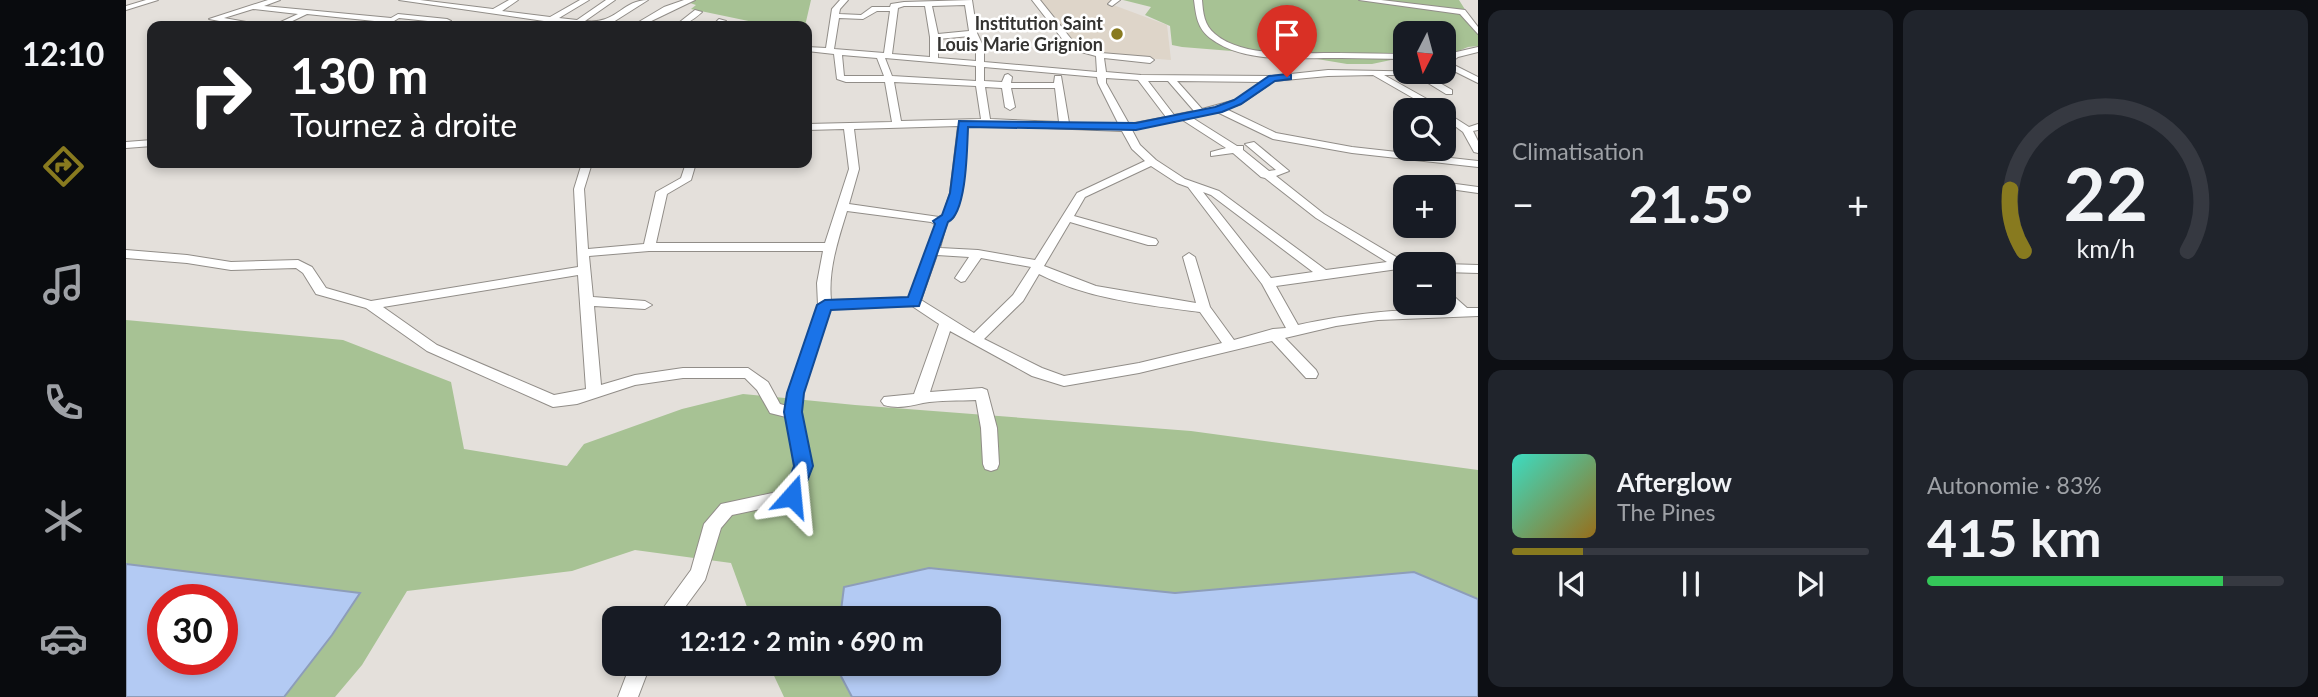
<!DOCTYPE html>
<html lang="fr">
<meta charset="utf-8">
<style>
:root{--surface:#171b24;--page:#20242c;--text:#f1f3f6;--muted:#9ea1a6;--line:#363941;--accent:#887a1f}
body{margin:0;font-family:Lato,sans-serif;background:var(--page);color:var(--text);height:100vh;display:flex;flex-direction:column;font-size:26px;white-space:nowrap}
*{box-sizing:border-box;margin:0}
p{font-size:23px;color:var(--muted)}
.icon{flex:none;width:38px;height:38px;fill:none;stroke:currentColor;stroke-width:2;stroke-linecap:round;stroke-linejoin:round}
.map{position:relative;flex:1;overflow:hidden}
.details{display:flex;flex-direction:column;gap:10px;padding:10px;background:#0d0f14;width:840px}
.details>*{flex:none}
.guide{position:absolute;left:21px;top:21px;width:665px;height:147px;border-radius:14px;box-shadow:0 4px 10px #0003;background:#202124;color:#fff;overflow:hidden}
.needle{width:46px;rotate:186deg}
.fabs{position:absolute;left:1267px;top:21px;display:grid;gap:14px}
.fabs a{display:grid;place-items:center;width:63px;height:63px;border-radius:14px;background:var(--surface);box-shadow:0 4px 10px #0003;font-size:35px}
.speed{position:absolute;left:21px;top:584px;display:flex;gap:14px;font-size:35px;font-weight:700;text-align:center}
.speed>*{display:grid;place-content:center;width:91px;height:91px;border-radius:50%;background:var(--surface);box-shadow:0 4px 10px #0003;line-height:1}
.speed .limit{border:10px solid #d22;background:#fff;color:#111}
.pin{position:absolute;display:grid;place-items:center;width:60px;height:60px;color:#fff;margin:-72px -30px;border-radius:50% 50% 50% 0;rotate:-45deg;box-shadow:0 0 7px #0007}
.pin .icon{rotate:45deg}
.me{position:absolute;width:77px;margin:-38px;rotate:18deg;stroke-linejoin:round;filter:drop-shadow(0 0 5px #0008)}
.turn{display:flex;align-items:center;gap:24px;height:147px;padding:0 28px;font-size:32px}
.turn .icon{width:91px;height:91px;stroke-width:2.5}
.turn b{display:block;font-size:49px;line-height:60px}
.big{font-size:52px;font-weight:700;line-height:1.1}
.details .tile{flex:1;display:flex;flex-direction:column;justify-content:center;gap:10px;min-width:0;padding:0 24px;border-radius:14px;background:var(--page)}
.details .dial{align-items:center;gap:0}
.dial svg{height:182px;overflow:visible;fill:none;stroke:var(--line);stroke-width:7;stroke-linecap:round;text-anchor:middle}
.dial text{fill:var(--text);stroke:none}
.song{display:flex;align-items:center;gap:21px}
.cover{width:84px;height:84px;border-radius:10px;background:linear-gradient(135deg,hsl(170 70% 55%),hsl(40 70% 35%))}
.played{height:7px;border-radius:4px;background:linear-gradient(90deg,var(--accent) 20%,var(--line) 20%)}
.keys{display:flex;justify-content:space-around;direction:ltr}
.heat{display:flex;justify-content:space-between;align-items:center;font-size:38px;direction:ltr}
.charge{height:10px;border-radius:5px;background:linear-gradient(90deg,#34c759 83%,var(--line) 0)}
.details .tiles{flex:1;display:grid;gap:10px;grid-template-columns:repeat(2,1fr)}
.trip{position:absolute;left:476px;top:606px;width:399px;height:70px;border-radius:14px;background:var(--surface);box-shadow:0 4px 10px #0003;font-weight:700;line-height:70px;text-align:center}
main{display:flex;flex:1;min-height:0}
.tab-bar{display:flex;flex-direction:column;width:126px;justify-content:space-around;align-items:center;background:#090b0e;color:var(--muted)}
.tab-bar .icon{width:49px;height:49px}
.tab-bar .on{color:var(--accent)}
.tab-bar b{font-size:32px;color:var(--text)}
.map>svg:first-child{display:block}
.built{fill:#ded5c9}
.green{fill:#a7c294}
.water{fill:#b3caf3;stroke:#8d9db9;stroke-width:2;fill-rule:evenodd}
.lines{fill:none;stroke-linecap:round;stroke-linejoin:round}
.minor-casing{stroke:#918d88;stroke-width:2}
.minor{fill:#fff;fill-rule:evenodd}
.route{fill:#1a73e8;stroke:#114b97;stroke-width:2}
.poi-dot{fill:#887a1f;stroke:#fff;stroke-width:2.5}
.labels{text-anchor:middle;stroke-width:5;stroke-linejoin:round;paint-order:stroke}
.far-poi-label{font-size:18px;font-weight:bold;fill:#343331;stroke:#fff;text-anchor:end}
</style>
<main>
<nav class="tab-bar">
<b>12:10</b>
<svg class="icon on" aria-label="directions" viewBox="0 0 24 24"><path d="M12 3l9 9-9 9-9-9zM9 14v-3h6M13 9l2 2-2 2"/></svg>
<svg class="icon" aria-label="music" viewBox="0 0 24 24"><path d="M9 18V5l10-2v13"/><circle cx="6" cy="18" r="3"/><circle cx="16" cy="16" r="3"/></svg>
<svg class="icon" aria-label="phone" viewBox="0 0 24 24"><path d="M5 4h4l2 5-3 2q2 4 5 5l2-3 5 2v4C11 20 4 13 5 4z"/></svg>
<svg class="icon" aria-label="climate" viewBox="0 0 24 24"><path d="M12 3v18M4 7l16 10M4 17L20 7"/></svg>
<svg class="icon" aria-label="car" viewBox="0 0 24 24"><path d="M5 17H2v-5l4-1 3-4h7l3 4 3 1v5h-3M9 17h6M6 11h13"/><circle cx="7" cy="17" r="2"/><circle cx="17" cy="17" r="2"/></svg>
</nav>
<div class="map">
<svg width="1352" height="697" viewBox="0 0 1352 697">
<rect width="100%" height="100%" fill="#e4e0db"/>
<path class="built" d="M 911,0 L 985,0 L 982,3 L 1041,25 L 1045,60 L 977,55 L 950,45 Z"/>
<path class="green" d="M 569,0 L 685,0 L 679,26 L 647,26 L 565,9 L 570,5 L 561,2 Z
M 997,0 L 1333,0 L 1352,30 L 1352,46 L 1342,47 L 1318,57 L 1318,33 L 1279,33 L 1279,57 L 1246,64 L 1221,64 L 1179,57 L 1056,47 L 1046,45 L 1044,26 L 1019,15 L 1025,7 Z
M 0,320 L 217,340 L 325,382 L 338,449 L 441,466 L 458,444 L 556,409 L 617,394 L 729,405 L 1065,431 L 1352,470 L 1352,697 L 658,697 L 642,663 L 863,663 L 863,618 L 625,618 L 605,563 L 509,550 L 446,571 L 281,591 L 236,665 L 209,697 L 158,697 L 206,635 L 234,593 L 0,564 Z"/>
<path class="water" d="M 0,564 L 234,593 L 206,635 L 158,697 L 0,697 ZM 37,600 L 96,600 L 96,660 L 37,660 Z
M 803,568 L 1049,593 L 1288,572 L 1352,599 L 1352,697 L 726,697 L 708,663 L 863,663 L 863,618 L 714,618 L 718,587 Z"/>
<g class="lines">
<g class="minor-casing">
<path id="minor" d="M 20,0 L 32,0 L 0,10 L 0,6 Z
M 142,0 L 154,0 L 138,6 L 265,18 L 272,14 L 321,19 L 325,21 L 321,23 L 273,18 L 260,26 L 256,24 L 258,22 L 181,14 L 156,26 L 146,26 L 172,14 L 127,9 L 98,18 L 132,24 L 136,26 L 119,26 L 83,19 Z
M 273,0 L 294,0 L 367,9 L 383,0 L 392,0 L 376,11 L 424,17 L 454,0 L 463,0 L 433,18 L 451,20 L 480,0 L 489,0 L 459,21 C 490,25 496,0 522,0 L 481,26 L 427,22 L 419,26 L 410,26 L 418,21 Z
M 558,0 L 569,0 L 515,26 L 506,26 L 538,7 Z
M 714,0 L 722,0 L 714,9 L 713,14 L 735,15 L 746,7 L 764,7 L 765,4 L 778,2 L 846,0 L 851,33 L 858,48 L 858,62 L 971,72 L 970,56 L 944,49 L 906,0 L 914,0 L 950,45 L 975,53 L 1024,57 L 1028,60 L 1024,63 L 978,58 L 980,72 L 1015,75 L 1146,76 L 1202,70 L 1313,72 L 1309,75 L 1300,75 L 1326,90 L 1326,94 L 1320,94 L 1289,75 L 1258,75 L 1317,108 L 1318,111 L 1343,127 L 1352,124 L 1352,130 L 1347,131 L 1352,141 L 1352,153 L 1348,152 L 1337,132 L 1318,118 L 1318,110 L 1308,110 L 1247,75 L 1202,76 L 1148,81 L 1115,104 L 1100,109 L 1150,133 L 1226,147 L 1352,161 L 1352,167 L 1226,153 L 1147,139 L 1091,112 L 1065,117 L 1111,146 L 1117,146 L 1117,150 L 1143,171 L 1150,170 L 1119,144 L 1128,142 L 1163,171 L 1150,176 L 1198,214 L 1282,264 L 1279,264 L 1279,272 L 1272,269 L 1150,286 L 1172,325 C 1226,313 1269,310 1325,308 L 1318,302 L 1318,291 L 1323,292 L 1341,308 L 1352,308 L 1352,316 L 1252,320 L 1210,326 L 1159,338 L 1190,370 L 1192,374 L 1190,378 L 1180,378 L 1146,341 L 1013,373 L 938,386 L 906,376 L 824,331 L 804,392 L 856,388 L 861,390 L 871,428 L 873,464 L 871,469 L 865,471 L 859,469 L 857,464 L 855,428 L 850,400 C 833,401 814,400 797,403 C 784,406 772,409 758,405 L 755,401 L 758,397 L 788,394 L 813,324 L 786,306 L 704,309 L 677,393 L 675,413 L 686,466 L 672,501 L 606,515 L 595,528 L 579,580 L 551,618 L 530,618 L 565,570 L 578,524 L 595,504 L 660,490 L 670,466 L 660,417 L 644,413 L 631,390 L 619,378 L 557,378 L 509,385 L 451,404 L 427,407 L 301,351 L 240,308 L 190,294 L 177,273 L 170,268 L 105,270 L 61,263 L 0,258 L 0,250 L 61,255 L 105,262 L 172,260 L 186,267 L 200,288 L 245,301 L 452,267 L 448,189 L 456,163 L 466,163 L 458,189 L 462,249 L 518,244 L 530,192 L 555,178 L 560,163 L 570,163 L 565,180 L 541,194 L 530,243 L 699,243 L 723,169 L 718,129 L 681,130 L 681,124 L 766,122 L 759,82 L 720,82 L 711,79 L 708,54 L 681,51 L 681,47 L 700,48 L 706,9 ZM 839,5 L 843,31 L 812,34 L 806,6 ZM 778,6 L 799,6 L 804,37 L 804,57 L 766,54 L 772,8 ZM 751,11 L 764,11 L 758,53 L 708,49 L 713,18 L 737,19 ZM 844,36 L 850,48 L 850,61 L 812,58 L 812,39 ZM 716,55 L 751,58 L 758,76 L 718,76 ZM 759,58 L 850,66 L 850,81 L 766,76 ZM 858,67 L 971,77 L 972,83 L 993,125 L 943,123 L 935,76 L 929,76 L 928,83 L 885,83 L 886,77 L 882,74 L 879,75 L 876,82 L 858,81 ZM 980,78 L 1012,80 L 1040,117 L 1003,124 L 980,83 ZM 1022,81 L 1042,81 L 1068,111 L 1048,115 ZM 1051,81 L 1136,82 L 1109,100 L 1076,109 ZM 768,82 L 850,86 L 855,119 L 775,121 ZM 859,87 L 876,88 L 879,107 L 884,110 L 889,107 L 885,88 L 929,88 L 933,122 L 864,119 ZM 1055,119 L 1100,148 L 1085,152 L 1085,156 L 1107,153 L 1135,177 L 1139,178 L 1190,218 L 1261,262 L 1200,270 L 1093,191 L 1059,179 L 1030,160 L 1014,145 L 1006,130 ZM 842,125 L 996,131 L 1006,149 L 1019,161 L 951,193 L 909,260 L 852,250 L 814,248 L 821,222 L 828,217 L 836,193 ZM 832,126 L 824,193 L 817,215 L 813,217 L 723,204 L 733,169 L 728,129 ZM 1025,166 L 1051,183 L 1062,187 L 1136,284 L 1160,328 L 1147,329 L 1108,340 L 1084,307 L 1069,257 L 1063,253 L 1057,257 L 1070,303 L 970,286 L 918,266 L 944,222 L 1022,245 L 1030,245 L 1032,242 L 1030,239 L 948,216 L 959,197 ZM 1077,192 L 1085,195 L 1187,272 L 1145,278 ZM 721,211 L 805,222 L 810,225 L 783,298 L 705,300 C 702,270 712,240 721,211 ZM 523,251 L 697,251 L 691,283 L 692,305 L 663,393 L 661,406 L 654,404 L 642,382 L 622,368 L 557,368 L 509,375 L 475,385 L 468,306 L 519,309 L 526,305 L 519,301 L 467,297 L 463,256 ZM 811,255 L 843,257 L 829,278 L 835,282 L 839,281 L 855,258 L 905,267 L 887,295 L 848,333 L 795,300 ZM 913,274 C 962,299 1020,305 1074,312 L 1096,343 L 1013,363 L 938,376 L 916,368 L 858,339 L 897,301 ZM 452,275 L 460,389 L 428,395 L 311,345 L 257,307 Z
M 986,0 L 994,0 L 986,6 L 982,4 Z
M 1068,0 L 1076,0 C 1077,13 1078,25 1089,34 C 1118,59 1178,52 1214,53 C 1236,53 1257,54 1279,54 L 1279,59 C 1258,59 1236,58 1215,58 C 1174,57 1119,65 1084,38 C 1071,28 1070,15 1068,0 Z
M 1233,0 L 1255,0 L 1339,10 L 1352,27 L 1352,34 L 1334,14 Z
M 569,10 L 576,12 C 563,24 549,31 532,24 L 536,22 L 550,25 Z
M 593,19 L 600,21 L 594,26 L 586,26 Z
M 640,23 L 643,26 L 633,26 Z
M 1352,47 L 1352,52 L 1332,57 L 1324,63 L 1352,77 L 1352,83 L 1318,66 L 1318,59 L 1326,53 Z
M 26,140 L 26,146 L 0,148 L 0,142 Z
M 147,163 L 158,163 L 151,167 L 147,166 Z
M 1293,179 L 1352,187 L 1352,193 L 1289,184 L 1289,180 Z
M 1318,264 L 1352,265 L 1352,273 L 1318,272 Z
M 505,663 L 525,663 L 512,697 L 492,697 Z"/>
</g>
<use href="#minor" class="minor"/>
</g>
<path class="route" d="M 1161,74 L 1165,75 L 1165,79 L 1149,81 L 1115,104 L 1096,112 L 1010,130 L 842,127 C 841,147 841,213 822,222 L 793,306 L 705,310 L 678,393 L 676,412 L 687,466 L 673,502 L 666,504 L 659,502 L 657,496 L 668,466 L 658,412 L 661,393 L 691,305 L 699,300 L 782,297 L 809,224 L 807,221 L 816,215 L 824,193 L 833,121 L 1010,123 L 1089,107 L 1108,100 L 1143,76 Z"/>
<circle class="poi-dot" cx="991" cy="34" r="7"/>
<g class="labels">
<g class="far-poi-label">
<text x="977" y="30">Institution Saint<tspan x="977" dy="21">Louis Marie Grignion</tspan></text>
</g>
</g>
</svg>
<div class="fabs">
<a><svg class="needle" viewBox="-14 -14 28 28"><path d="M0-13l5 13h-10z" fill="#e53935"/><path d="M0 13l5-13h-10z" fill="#9ea1a6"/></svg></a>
<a><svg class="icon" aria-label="search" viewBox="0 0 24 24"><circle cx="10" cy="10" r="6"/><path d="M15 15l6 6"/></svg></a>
<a>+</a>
<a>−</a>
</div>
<div class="speed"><div class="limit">30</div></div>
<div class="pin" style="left:1161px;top:77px;background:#d93025"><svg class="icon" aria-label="arrive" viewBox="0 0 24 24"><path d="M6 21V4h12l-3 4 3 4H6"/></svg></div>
<svg class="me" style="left:666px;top:496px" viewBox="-20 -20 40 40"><path d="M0-17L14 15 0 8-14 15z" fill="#1a73e8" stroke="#fff" stroke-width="4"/></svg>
<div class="trip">12:12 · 2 min · 690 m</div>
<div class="guide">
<div class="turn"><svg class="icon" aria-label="right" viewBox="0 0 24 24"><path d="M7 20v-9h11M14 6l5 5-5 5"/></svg><div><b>130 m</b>Tournez à droite</div></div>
</div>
</div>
<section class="details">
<div class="tiles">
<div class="tile"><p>Climatisation</p>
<div class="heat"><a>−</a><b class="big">21.5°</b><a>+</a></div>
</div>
<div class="tile dial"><svg viewBox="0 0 100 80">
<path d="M14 69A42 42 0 1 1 86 69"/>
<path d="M14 69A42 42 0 0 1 8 42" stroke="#887a1f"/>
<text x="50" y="56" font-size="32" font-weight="700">22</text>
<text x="50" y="72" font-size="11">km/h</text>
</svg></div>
<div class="tile">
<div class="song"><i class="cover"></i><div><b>Afterglow</b><p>The Pines</p></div></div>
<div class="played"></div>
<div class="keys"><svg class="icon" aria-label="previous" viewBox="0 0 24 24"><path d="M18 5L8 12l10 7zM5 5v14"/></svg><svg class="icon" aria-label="pause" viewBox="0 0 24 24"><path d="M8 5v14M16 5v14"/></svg><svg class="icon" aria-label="next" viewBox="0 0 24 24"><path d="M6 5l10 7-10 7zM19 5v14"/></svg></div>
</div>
<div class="tile"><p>Autonomie · 83%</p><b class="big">415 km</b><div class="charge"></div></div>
</div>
</section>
</main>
